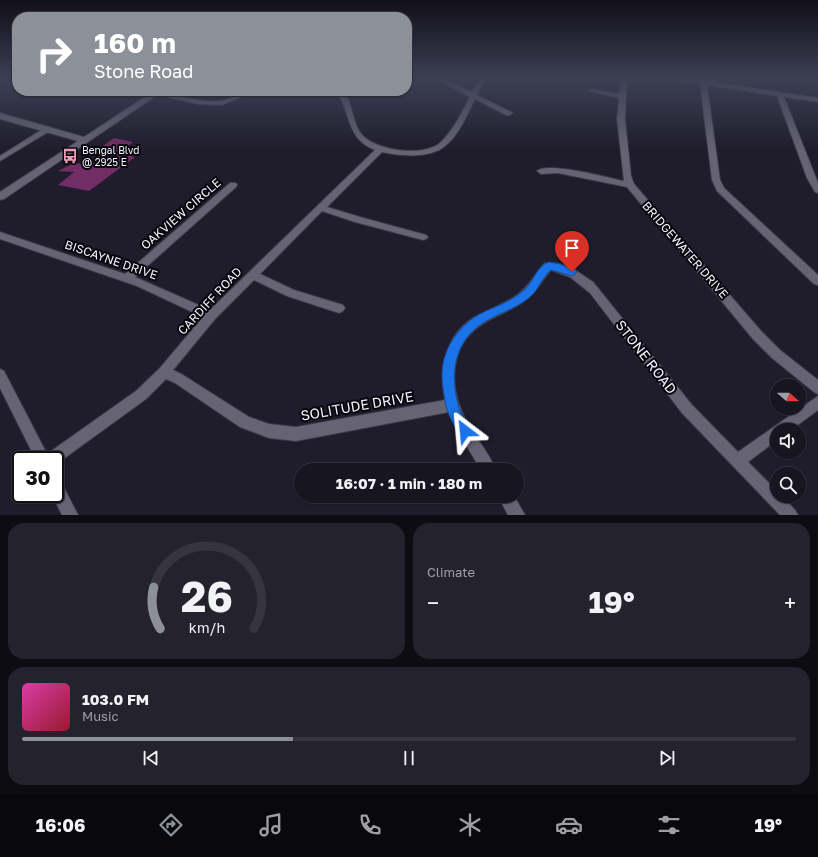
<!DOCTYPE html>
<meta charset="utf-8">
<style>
:root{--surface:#171520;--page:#24222d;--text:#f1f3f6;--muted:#9e9fa5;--line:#36343e;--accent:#8c9099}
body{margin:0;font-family:"Golos Text",sans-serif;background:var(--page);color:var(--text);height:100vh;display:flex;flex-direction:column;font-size:15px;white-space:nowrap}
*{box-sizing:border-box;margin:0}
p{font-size:13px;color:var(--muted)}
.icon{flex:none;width:22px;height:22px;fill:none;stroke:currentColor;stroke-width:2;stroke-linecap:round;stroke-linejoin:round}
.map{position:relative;height:515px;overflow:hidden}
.side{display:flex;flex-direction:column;gap:8px;padding:8px;background:#0d0c12;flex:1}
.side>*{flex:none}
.top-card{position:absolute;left:12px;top:12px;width:400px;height:84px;border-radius:16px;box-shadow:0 1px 3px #0004,0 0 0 1px var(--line);background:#8c9099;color:#fff;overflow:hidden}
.needle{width:26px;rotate:110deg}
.tools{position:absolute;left:770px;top:379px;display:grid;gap:8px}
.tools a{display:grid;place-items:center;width:36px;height:36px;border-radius:50%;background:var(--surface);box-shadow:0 1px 3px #0004,0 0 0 1px var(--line);font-size:20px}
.speed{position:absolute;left:12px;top:451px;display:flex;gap:8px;font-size:20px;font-weight:700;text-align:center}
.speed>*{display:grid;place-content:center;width:52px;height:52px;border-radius:50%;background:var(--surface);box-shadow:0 1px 3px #0004,0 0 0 1px var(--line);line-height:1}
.speed .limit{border:2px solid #111;border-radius:6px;background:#fff;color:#111}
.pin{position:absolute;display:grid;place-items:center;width:34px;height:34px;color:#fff;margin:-41px -17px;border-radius:50% 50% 50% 0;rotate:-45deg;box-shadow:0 0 4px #0007}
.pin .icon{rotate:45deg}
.me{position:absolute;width:44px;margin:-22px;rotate:331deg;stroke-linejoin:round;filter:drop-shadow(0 0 3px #0008)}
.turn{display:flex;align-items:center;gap:14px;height:84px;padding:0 16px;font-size:18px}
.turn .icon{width:52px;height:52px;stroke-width:2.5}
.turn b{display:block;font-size:28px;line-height:34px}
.big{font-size:30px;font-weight:700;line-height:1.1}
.side .tile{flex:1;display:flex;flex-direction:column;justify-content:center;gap:6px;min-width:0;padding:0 14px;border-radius:16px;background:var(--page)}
.side .dial{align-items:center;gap:0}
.dial svg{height:104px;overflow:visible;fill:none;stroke:var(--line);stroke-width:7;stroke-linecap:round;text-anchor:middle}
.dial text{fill:var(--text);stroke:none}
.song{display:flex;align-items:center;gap:12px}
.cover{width:48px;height:48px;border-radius:6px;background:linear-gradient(135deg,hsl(320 70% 55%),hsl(350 70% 35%))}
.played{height:4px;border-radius:2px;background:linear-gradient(90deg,var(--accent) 35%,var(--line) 35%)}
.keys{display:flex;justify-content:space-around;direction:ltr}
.heat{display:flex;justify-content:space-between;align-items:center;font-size:22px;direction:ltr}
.side .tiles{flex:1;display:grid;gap:8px;grid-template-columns:1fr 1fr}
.tile:last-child{grid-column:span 2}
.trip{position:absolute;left:294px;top:463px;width:230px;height:40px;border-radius:20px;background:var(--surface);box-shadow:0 1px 3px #0004,0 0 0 1px var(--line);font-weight:700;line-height:40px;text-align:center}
.tabs{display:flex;height:64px;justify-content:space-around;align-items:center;background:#09080d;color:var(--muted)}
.tabs .icon{width:28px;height:28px}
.tabs .on{color:var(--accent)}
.tabs b{font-size:18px;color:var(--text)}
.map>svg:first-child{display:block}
.building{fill:#722c66}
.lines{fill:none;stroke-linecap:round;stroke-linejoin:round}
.street-casing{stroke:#3c3a46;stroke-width:2}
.secondary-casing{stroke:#3c3a46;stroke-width:2}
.street{fill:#666375;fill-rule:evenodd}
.secondary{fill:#666375;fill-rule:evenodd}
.route{fill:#1a73e8;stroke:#114b97}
.labels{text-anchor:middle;stroke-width:4;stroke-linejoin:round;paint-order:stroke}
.far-poi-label{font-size:10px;fill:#f3f1fc;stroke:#08070e;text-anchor:start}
.street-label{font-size:12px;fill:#f3f1fc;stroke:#08070e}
.near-street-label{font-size:14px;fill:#f3f1fc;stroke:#08070e}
</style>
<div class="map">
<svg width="818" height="515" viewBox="0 0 818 515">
<rect width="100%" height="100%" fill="#1f1c2b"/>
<path class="building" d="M 114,138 L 133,142 L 120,153 L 135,157 L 89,191 L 58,185 L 74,172 L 58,171 L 74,163 L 86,164 L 110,148 L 103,146 Z"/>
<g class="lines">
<g class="street-casing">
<path id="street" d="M 436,79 L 444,79 L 472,92 L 479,79 L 485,79 L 477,95 L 513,113 L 509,115 L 506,115 L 475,99 C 467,115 459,135 445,146 C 430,159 400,156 382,152 L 327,207 L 360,217 L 426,235 L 428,237 L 426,239 L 423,240 L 355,222 L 322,211 L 260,274 L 294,290 L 343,305 L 345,308 L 343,311 L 339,313 L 287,296 L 254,280 L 215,319 L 173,370 L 183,375 L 249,417 L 269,424 L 296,427 L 445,400 C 439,370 445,336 473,318 C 487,310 503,305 517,295 C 529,287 535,274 545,263 L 556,263 L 572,268 L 593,282 L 692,405 L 738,452 L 818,396 L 818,410 L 791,430 L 777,430 L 777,440 L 748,462 L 777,491 L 777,496 L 782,496 L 795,510 L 798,515 L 780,515 L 682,413 L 590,293 L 570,277 L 551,270 C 541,281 536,293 523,302 C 510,311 494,316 481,325 C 451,345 449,382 462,412 C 471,433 488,450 496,470 L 481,470 L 460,435 L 449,412 L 296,441 L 269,438 L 240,427 L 175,383 L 166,379 L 146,399 L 55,465 L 55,460 L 36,460 L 0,388 L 0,369 L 4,371 L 47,454 L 136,391 L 160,368 L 203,317 L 137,286 L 0,239 L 0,232 L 125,274 L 230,183 L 236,183 L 237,185 L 236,187 L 135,277 L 210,310 L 375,150 C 345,138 352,113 336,91 L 342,91 L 346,95 C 353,107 353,125 362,135 C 377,151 423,157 440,143 C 453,131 462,112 470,97 Z
M 621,79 L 627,79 L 625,119 L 631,176 L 634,184 L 761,331 L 780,350 L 818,380 L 818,394 L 814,392 L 772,358 L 753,339 L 627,187 L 558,173 L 541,174 L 537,171 C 547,161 609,178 624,181 L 617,119 L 619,98 L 589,91 L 592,89 L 619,94 Z
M 676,79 L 703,80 L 818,98 L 818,102 L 784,97 L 818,183 L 818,193 L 815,192 L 807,178 L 777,96 L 707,85 L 720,180 L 724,188 L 818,275 L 818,285 L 814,284 L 717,191 L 712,180 L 700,84 L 679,81 Z
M 156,91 C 177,95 199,103 220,101 C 232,100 241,91 255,91 L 222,105 L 198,104 L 154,94 L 153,93 Z
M 46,127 L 49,127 L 53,129 L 0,161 L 0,156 Z
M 55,478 L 60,480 L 78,515 L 62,515 L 52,494 L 55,494 Z
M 498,496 L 514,496 L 525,515 L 508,515 Z"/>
</g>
<g class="secondary-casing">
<path id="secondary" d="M 154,91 L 163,91 L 4,199 L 0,200 L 0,192 L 78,141 L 0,119 L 0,113 L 84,137 Z"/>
</g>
<use href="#street" class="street"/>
<use href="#secondary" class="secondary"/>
</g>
<linearGradient id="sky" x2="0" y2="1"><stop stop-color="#110f18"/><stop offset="0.52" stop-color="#3c4055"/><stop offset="1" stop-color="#3c4055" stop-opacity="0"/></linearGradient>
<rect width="818" height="151" fill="url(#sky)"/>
<path class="route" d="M 549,262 L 560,264 L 576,270 L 577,272 L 572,276 L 551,270 C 542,277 539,289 531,296 C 519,307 502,312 488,320 C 456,337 449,370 458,404 C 460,414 468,422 472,431 L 470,435 L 465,437 C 455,433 447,412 445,401 C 444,393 442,385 442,377 C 441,351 458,326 480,314 C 494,307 510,302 523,291 C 533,284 536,266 549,262 Z"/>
<defs>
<g id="bus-bare" transform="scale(1.2)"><path d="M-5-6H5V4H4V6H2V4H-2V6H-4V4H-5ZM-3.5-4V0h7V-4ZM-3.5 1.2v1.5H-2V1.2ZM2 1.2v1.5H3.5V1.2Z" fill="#f09ab4" stroke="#08070e" stroke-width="2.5" paint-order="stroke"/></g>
</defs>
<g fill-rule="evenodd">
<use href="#bus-bare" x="70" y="156"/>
</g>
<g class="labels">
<g class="far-poi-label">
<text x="82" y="154">Bengal Blvd<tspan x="82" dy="12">@ 2925 E</tspan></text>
</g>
<g class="street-label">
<text transform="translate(181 214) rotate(-41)" y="4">OAKVIEW CIRCLE</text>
<text transform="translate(685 250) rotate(49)" y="4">BRIDGEWATER DRIVE</text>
<text transform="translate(111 260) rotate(19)" y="4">BISCAYNE DRIVE</text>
<text transform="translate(210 301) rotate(-47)" y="4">CARDIFF ROAD</text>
</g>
<g class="near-street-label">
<text transform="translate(646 357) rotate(52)" y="5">STONE ROAD</text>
<text transform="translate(357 406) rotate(-10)" y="5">SOLITUDE DRIVE</text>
</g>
</g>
</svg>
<div class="tools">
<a><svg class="needle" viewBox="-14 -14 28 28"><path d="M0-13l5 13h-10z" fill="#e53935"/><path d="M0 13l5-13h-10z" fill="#9e9fa5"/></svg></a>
<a><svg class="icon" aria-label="sound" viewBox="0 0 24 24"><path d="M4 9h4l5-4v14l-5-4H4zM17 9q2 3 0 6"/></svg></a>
<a><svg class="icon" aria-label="search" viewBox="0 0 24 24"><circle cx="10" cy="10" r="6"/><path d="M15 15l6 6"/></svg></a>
</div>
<div class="speed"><div class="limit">30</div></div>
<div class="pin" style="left:572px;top:272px;background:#d93025"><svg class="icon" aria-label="arrive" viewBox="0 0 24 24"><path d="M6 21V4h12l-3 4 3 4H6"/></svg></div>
<svg class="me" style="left:465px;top:431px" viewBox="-20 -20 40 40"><path d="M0-17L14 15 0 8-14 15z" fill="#1a73e8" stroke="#fff" stroke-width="4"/></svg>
<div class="trip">16:07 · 1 min · 180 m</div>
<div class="top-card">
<div class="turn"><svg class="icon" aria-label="right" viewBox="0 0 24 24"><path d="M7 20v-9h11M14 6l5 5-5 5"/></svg><div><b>160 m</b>Stone Road</div></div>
</div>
</div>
<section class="side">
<div class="tiles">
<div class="tile dial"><svg viewBox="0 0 100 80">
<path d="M14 69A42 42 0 1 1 86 69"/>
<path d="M14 69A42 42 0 0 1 9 37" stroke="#8c9099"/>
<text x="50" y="56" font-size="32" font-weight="700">26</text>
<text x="50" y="72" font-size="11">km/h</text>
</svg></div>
<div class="tile"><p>Climate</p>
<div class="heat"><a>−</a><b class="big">19°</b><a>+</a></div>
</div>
<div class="tile">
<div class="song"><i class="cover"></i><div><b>103.0 FM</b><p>Music</p></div></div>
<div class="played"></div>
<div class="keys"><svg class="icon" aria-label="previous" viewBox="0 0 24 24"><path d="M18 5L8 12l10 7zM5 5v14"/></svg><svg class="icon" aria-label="pause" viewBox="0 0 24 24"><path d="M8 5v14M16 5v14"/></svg><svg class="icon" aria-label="next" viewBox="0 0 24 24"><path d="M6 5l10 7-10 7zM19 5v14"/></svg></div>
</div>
</div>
</section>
<nav class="tabs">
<b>16:06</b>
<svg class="icon on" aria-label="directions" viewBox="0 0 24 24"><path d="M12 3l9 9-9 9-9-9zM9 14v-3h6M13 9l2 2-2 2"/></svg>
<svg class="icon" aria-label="music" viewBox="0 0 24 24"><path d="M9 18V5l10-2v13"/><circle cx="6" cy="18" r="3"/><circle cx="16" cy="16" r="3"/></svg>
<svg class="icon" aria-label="phone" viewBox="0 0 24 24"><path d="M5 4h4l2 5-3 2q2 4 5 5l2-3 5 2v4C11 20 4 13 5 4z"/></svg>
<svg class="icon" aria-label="climate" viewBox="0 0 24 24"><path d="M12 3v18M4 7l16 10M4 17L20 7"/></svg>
<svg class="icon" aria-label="car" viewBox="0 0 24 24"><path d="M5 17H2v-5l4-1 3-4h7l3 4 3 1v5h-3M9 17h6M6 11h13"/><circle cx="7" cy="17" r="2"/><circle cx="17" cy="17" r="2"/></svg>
<svg class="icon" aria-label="filters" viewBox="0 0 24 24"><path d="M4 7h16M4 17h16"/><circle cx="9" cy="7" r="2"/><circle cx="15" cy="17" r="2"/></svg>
<b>19°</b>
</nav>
